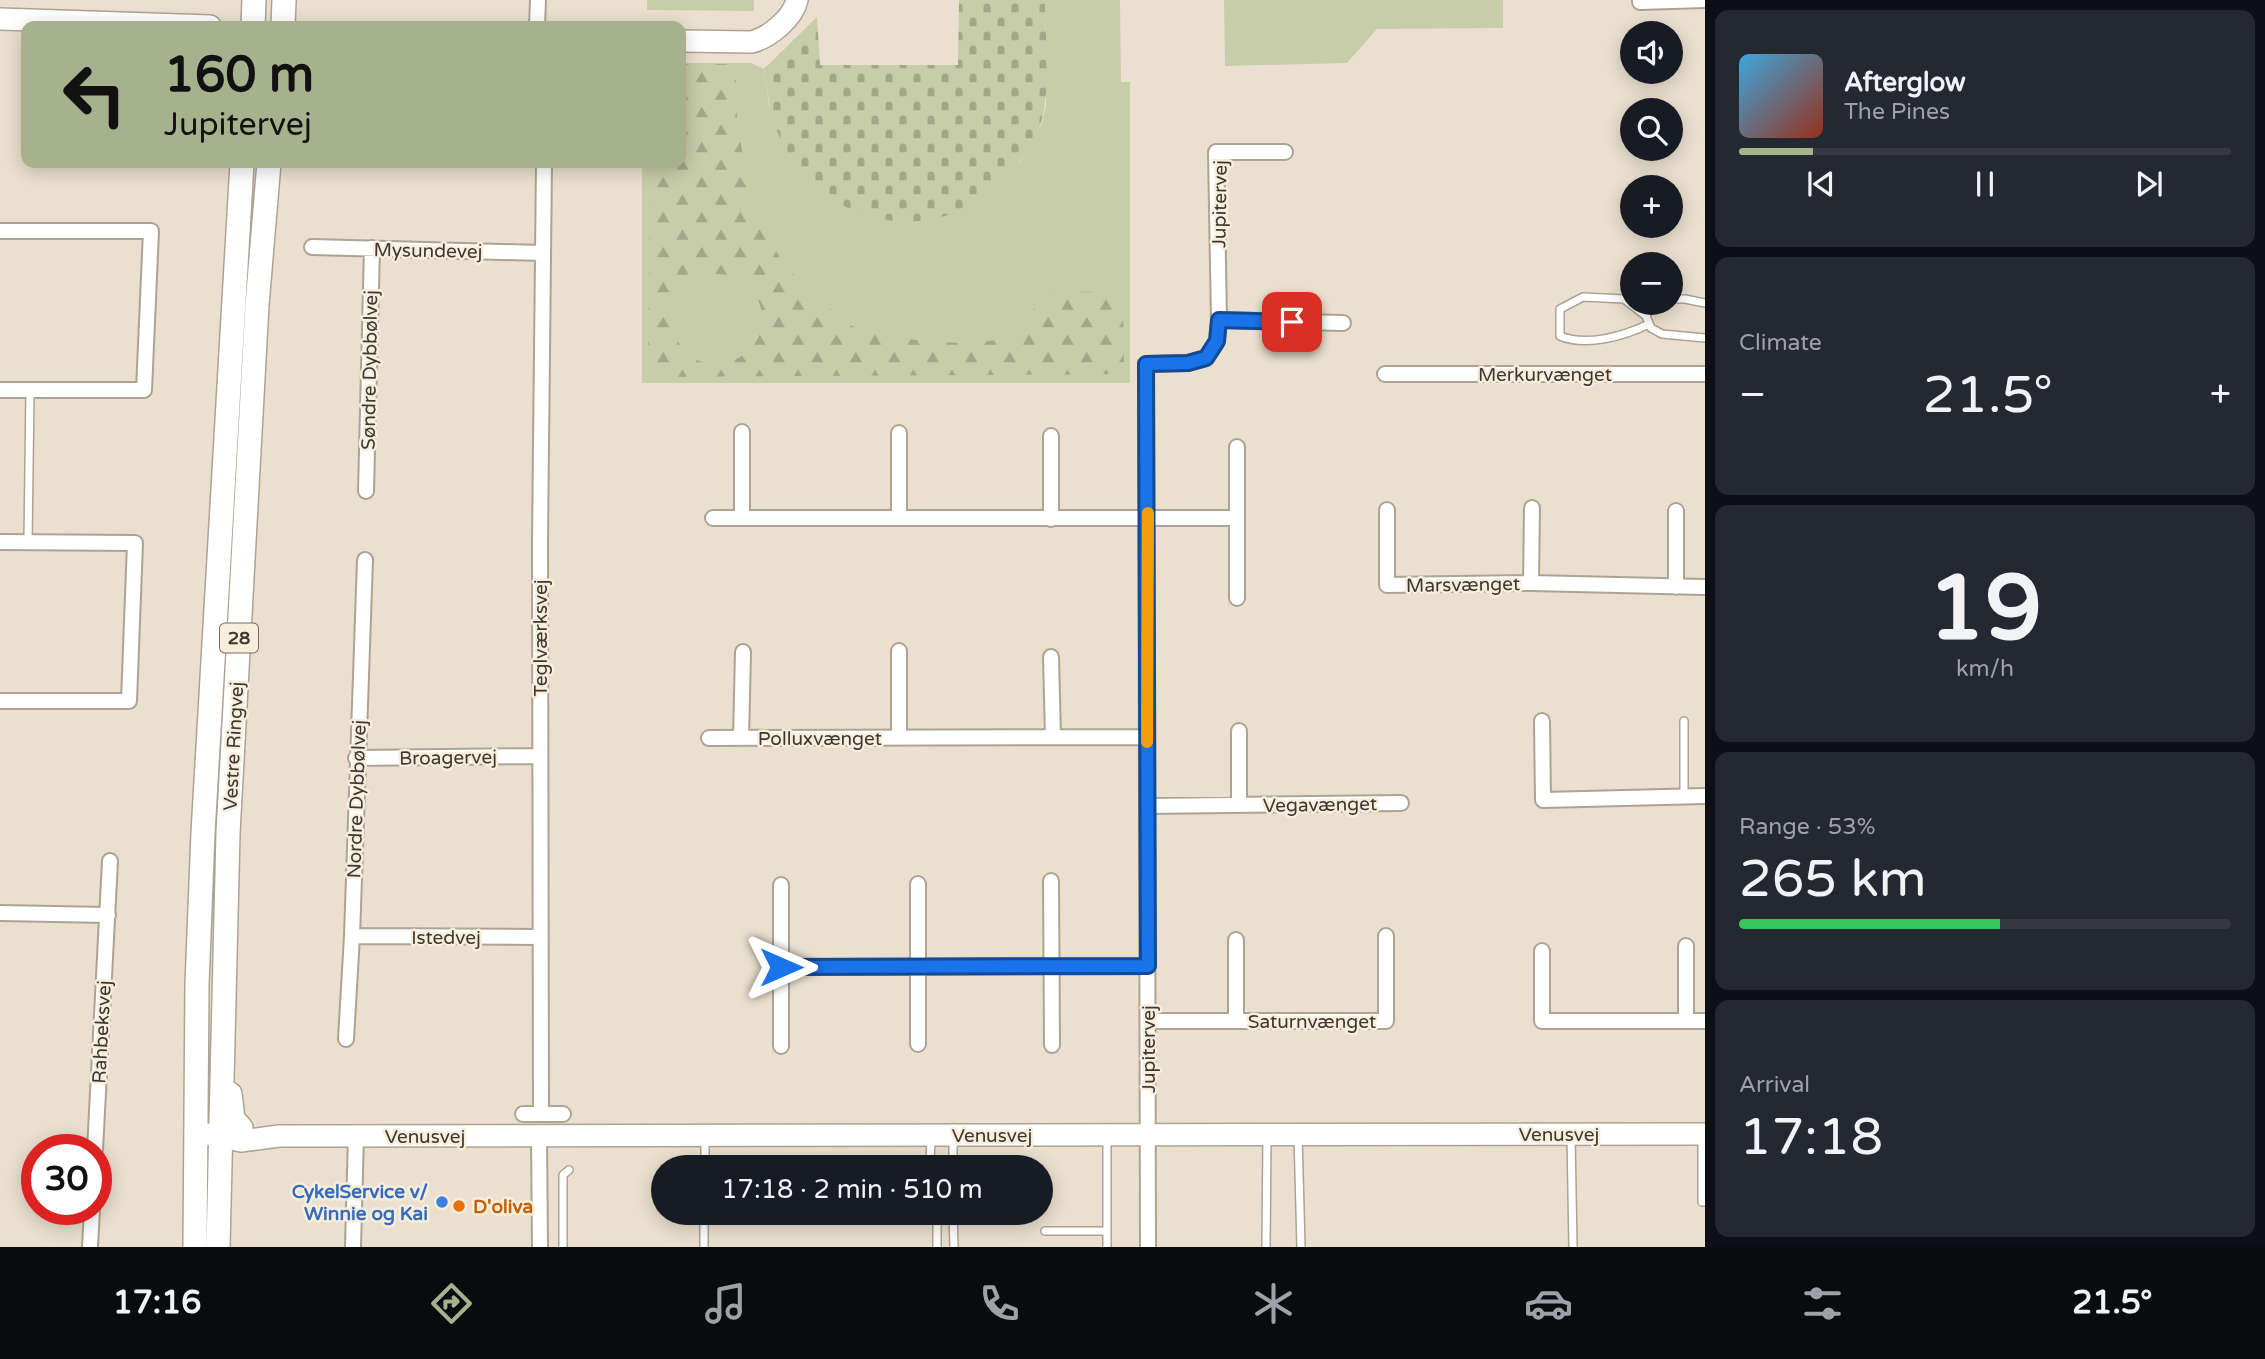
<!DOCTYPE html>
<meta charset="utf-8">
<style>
:root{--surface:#171b24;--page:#242831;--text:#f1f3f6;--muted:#9ea1a6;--line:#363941;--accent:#a6b28e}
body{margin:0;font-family:"Varela Round",sans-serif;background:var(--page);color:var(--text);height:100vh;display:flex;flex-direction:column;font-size:26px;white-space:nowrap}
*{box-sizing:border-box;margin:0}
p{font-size:23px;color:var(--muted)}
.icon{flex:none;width:38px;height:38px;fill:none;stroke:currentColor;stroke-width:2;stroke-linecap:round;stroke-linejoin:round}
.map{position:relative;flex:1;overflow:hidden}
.drawer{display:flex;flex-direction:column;gap:10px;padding:10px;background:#0d0f14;width:560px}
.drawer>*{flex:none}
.banner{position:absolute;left:21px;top:21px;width:665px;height:147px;border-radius:14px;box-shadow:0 4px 18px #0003;background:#a6b28e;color:#111;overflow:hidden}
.tools{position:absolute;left:1620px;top:21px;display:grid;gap:14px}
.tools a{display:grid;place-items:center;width:63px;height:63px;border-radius:50%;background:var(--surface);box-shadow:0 4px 18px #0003;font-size:35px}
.speed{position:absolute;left:21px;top:1134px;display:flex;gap:14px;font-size:35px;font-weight:700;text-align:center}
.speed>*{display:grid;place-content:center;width:91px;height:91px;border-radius:50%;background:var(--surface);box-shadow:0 4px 18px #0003;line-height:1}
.speed .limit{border:10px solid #d22;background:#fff;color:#111}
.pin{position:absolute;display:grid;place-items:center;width:60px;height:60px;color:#fff;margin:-30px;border-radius:14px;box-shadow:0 4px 10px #0006}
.me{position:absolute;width:77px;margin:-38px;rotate:90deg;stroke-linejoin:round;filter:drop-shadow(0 0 5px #0008)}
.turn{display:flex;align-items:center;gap:24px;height:147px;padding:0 28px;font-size:32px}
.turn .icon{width:91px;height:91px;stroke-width:2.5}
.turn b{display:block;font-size:49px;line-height:60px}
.big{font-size:52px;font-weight:600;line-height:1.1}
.drawer .tile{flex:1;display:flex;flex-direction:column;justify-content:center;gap:10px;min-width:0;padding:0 24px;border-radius:14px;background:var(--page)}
.drawer .dial{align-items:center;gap:0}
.dial b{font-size:91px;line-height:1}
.song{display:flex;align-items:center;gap:21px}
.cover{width:84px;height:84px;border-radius:10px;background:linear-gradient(135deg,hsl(200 70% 55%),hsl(10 70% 35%))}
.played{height:7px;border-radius:4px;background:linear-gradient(90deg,var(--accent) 15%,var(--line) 15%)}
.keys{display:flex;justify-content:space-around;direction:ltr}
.heat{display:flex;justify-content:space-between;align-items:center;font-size:38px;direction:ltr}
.charge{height:10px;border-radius:5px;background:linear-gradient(90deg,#34c759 53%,var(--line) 0)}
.trip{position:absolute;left:651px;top:1155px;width:402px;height:70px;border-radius:35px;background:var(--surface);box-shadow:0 4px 18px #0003;font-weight:600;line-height:70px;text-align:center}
.menu{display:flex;height:112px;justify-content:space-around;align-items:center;background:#090b0e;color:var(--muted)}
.menu .icon{width:49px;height:49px}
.menu .current{color:var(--accent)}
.menu b{font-size:32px;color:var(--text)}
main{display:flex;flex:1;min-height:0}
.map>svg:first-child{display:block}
.green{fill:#c7cda9}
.forest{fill:url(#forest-firs);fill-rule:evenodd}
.cemetery{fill:url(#cemetery-stones)}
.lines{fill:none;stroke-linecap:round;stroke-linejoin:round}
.lane-casing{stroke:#ada392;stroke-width:10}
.street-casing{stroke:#ada392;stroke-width:18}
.secondary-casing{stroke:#ada392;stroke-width:24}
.primary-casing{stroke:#ada392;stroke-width:26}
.lane{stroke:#fff;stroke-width:7}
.street{stroke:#fff;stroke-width:14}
.secondary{stroke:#fff;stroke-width:21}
.primary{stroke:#fff;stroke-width:23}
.route-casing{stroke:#114b97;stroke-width:18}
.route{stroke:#1a73e8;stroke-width:12}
.slow{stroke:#f59e0b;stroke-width:12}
.shop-dot{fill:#3f7fe0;stroke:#f9eddc;stroke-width:2.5}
.food-dot{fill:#e8710a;stroke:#f9eddc;stroke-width:2.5}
.labels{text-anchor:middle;stroke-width:5;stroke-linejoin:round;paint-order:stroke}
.shield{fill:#f9eddc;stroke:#756e65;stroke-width:2}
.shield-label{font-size:18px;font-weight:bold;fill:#3d3832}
.street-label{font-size:19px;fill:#3d3832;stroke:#f9eddc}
.shop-label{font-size:19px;font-weight:bold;fill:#366cbe;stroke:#f9eddc;text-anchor:end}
.food-label{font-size:19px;font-weight:bold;fill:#c56008;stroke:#f9eddc;text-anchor:start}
</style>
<main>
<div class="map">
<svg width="1705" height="1247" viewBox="0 0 1705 1247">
<defs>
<pattern id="forest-firs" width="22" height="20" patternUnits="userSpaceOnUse" patternTransform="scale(1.75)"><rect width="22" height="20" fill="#c7cda9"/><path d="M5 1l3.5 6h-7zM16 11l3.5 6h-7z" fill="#a3a78a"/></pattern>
<pattern id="cemetery-stones" width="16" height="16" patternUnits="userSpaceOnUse" patternTransform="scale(1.75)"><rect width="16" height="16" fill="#c7cda9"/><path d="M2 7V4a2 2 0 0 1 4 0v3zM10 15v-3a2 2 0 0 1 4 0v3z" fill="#a3a78a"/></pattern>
</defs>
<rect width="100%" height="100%" fill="#ebe0cf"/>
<path class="green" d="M 647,0 L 754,0 L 754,11 L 647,10 Z
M 1045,0 L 1120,0 L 1121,82 L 1130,82 L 1130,383 L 642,383 L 642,163 L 681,163 L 681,63 L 751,63 L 764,69 L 769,105 L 1020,162 L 1041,125 L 1046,106 Z
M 1224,0 L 1503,0 L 1503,28 L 1377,29 L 1347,63 L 1225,66 Z"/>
<path class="forest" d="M 681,64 L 736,64 L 736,108 L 748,195 L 782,262 L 804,286 L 850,325 L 864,331 L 884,335 L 916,340 L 972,344 L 1002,339 L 1015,329 L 1045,297 L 1055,291 L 1095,292 L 1114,300 L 1123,310 L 1124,372 L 1120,374 L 651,377 L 648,374 L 650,163 L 681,163 ZM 709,274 C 720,274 730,274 740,279 C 760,291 769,320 757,340 C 750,351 741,359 728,362 C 671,377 648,293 709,274 Z"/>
<path class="cemetery" d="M 959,0 L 1045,0 C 1045,34 1051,92 1041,122 C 1036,140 1023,158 1011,172 C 956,237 863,238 805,176 C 776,147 769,107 764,69 L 817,17 L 820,65 L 958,65 Z"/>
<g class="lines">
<g class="lane-casing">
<path id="lane" d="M 1671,299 L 1685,299 L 1705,303
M 1653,303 L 1646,316 L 1651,328 L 1662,334 L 1705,338
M 1646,316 L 1624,299 L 1583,297 L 1560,309 L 1560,336 C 1587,347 1624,336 1649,324
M 28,542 L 30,390
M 1684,796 L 1684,721
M 1298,1135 L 1301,1247
M 1571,1135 L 1573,1247
M 705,1136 L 705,1167
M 953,1136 L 953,1167
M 1107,1139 L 1107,1247
M 1702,1164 L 1702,1137
M 1705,1164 L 1702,1164 L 1702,1202 L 1705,1202
M 930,1167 L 931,1136
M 704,1213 L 704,1247
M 937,1213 L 937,1247
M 953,1213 L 954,1247
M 1045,1231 L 1107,1231
M 563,1247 L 563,1175 L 569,1170
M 1266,1247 L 1267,1136"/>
</g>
<g class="street-casing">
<path id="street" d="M 1640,0 L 1640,2 L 1705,0
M 537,26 L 538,0
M 0,231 L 151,231 L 144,390 L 0,390
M 312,247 L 543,253
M 1219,320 L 1343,323
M 1385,374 L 1705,374
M 742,432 L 742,518
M 899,433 L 899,518
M 1051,436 L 1051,519
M 366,491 L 372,248
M 1387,510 L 1387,585 L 1531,583 L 1705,587
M 1676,511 L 1676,587
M 713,518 L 1237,518
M 0,542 L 135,543 L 129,701 L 0,701
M 1531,583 L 1532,508
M 1237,598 L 1237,447
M 899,651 L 899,738
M 1051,657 L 1053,737
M 1542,721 L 1543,800 L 1705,796
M 1239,731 L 1239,805
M 709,738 L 1147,737
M 741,738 L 743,652
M 356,758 L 540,756
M 1147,806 L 1401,803
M 1051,881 L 1052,1045
M 918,884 L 918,1044
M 781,885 L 781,1046
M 0,913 L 108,915
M 352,936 L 539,937
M 1236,940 L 1236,1021
M 1686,946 L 1686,1021
M 1542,951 L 1542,1021 L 1705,1021
M 781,967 L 1148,966
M 1148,1021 L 1386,1021 L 1386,936
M 346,1039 L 352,936 L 365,560
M 523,1114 L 563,1114
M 541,1114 L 540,541 L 544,163
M 539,1135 L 540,1247
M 95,1150 L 110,861
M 90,1247 L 92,1209
M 353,1247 L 356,1136
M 1148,1247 L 1146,364 L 1188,363 L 1206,358 L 1217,341 L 1219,320 L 1216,152 L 1285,152"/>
</g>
<g class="secondary-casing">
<path id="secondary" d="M 0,19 L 210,26
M 681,41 L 752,42 C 770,37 793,18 797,0
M 197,1132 L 241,1141 L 279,1136 L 1705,1134"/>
</g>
<g class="primary-casing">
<path id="primary" d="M 253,26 L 254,0
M 283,26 L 284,0
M 230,1094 L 233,1119 L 241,1128
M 195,1247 L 197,984 L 203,833 L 242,163
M 218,1247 L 228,833 L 257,305 L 269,163"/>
</g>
<use href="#lane" class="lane"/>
<use href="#street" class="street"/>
<use href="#secondary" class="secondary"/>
<use href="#primary" class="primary"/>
</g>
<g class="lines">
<g class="route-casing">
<path id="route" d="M 781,967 L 1148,966 L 1146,364 L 1188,363 L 1206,358 L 1217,341 L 1219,320 L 1292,322"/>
</g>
<use href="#route" class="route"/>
<path class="slow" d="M 1147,742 L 1148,513"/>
</g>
<circle class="shop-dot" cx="442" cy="1202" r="7"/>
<circle class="food-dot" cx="459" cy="1206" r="7"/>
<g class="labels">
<rect class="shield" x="220" y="623.5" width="38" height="29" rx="5"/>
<g class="shield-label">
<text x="239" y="644">28</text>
</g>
<g class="street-label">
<text transform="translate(1219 204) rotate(-89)" y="7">Jupitervej</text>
<text transform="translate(428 250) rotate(1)" y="7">Mysundevej</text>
<text transform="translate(369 370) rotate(-89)" y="7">Søndre Dybbølvej</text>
<text x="1545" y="381">Merkurvænget</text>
<text transform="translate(1463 584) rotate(-1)" y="7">Marsvænget</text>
<text transform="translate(540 638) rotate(-90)" y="7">Teglværksvej</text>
<text x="820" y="745">Polluxvænget</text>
<text transform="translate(233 746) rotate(-87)" y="7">Vestre Ringvej</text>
<text transform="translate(448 757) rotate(-1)" y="7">Broagervej</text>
<text transform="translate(356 799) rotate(-88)" y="7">Nordre Dybbølvej</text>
<text transform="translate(1320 804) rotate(-1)" y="7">Vegavænget</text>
<text x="446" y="944">Istedvej</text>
<text x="1312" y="1028">Saturnvænget</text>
<text transform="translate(101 1032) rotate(-87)" y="7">Rahbeksvej</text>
<text transform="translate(1148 1049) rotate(-90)" y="7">Jupitervej</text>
<text x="1559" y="1141">Venusvej</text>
<text x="992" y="1142">Venusvej</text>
<text x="425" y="1143">Venusvej</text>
</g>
<g class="shop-label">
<text x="428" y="1198">CykelService v/<tspan x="428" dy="22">Winnie og Kai</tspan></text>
</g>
<g class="food-label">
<text x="473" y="1213">D'oliva</text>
</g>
</g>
</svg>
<div class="tools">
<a><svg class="icon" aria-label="sound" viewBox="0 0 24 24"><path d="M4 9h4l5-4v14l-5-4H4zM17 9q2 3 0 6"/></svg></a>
<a><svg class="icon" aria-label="search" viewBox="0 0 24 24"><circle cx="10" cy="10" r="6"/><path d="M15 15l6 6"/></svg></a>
<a>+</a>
<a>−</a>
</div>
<div class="speed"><div class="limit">30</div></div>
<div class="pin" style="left:1292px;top:322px;background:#d93025"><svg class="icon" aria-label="arrive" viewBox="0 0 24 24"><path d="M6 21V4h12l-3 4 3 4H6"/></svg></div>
<svg class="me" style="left:781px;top:967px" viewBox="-20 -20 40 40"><path d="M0-17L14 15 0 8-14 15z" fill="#1a73e8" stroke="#fff" stroke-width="4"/></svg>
<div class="trip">17:18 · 2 min · 510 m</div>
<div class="banner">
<div class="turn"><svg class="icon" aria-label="left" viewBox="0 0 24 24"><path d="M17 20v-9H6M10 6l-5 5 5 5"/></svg><div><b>160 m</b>Jupitervej</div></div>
</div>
</div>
<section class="drawer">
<div class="tile">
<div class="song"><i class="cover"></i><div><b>Afterglow</b><p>The Pines</p></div></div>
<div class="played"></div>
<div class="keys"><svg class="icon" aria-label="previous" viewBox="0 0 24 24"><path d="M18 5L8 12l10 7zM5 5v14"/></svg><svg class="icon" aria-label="pause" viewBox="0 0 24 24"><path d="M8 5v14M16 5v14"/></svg><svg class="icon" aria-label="next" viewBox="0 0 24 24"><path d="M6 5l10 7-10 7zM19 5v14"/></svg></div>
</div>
<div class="tile"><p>Climate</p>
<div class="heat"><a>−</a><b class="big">21.5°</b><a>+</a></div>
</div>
<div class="tile dial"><b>19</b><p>km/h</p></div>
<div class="tile"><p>Range · 53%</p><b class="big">265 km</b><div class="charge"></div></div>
<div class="tile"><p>Arrival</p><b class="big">17:18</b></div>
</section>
</main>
<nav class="menu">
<b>17:16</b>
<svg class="icon current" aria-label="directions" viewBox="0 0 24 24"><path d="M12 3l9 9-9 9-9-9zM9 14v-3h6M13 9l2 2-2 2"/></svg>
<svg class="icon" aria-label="music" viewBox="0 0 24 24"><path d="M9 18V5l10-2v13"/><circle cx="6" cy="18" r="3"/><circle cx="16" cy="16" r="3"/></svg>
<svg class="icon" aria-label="phone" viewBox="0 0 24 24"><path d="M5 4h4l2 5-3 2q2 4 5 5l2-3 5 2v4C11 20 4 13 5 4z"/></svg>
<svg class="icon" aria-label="climate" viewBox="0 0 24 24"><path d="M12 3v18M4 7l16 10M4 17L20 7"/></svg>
<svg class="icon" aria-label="car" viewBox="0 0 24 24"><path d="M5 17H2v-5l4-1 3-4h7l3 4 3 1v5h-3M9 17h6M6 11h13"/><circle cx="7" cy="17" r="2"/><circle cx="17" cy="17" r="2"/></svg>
<svg class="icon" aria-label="filters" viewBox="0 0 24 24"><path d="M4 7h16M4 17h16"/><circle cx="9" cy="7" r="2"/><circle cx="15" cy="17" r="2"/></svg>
<b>21.5°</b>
</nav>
